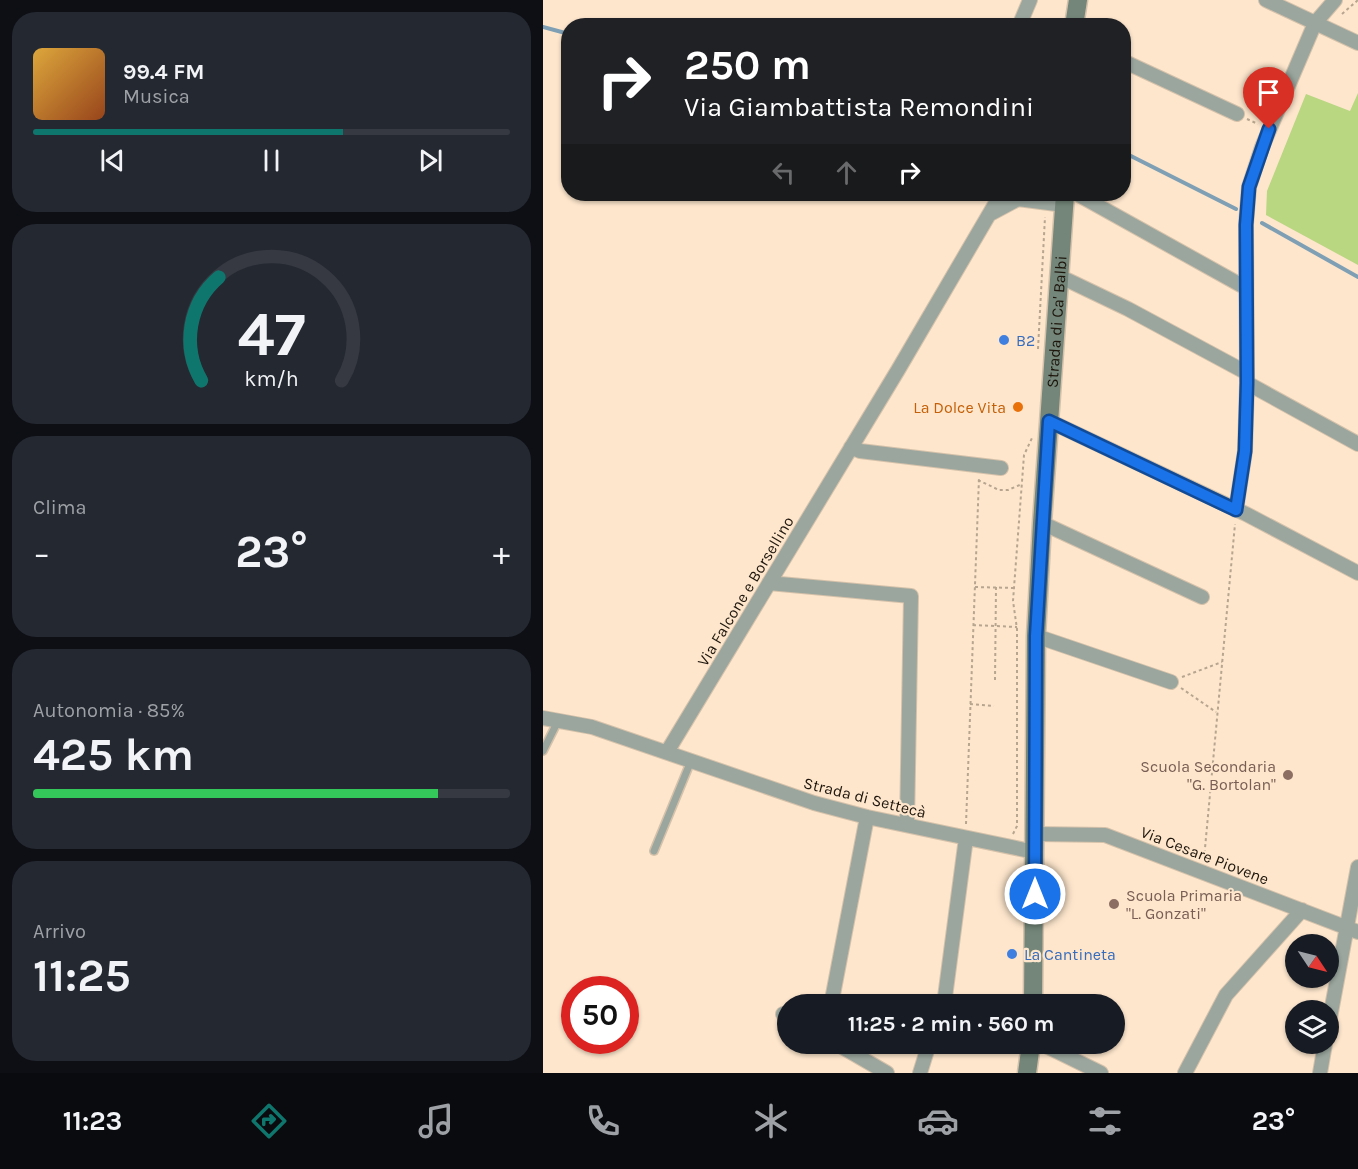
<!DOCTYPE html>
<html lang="it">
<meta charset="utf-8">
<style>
:root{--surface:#171b24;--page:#242831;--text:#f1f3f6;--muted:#9ea1a6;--line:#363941;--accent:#0f766e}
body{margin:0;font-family:Karla,sans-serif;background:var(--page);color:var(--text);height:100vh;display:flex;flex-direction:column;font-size:22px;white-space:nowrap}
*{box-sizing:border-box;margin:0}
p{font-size:20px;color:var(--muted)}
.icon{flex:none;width:33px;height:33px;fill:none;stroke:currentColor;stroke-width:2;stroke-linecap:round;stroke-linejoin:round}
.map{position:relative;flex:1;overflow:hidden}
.sheet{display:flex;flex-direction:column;gap:12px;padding:12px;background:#0d0f14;width:543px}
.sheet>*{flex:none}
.hud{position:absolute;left:18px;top:18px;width:570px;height:183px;border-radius:24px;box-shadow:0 2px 4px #0004;background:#202124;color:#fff;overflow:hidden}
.needle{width:39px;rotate:125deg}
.buttons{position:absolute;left:742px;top:934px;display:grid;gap:12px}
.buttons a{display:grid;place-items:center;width:54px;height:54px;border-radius:50%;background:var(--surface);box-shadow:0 2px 4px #0004;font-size:30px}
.speed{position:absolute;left:18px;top:976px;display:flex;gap:12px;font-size:30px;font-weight:700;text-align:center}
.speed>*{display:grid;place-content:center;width:78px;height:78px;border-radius:50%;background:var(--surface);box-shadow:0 2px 4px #0004;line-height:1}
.speed .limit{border:9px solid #d22;background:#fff;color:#111}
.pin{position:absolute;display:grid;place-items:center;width:51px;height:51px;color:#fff;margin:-62px -26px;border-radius:50% 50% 50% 0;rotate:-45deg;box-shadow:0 0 6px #0007}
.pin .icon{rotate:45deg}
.me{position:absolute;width:66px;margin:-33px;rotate:0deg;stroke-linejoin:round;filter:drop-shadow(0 0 4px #0008)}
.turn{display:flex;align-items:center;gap:21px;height:126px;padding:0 24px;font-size:27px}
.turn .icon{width:78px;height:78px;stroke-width:2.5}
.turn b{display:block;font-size:42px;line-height:51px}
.lanes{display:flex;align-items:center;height:57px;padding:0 24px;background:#0003;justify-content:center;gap:30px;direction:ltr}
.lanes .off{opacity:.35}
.big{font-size:45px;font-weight:700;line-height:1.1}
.sheet .tile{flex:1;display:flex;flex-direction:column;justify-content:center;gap:9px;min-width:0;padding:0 21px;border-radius:24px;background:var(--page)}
.sheet .dial{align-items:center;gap:0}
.dial svg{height:156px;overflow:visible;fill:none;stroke:var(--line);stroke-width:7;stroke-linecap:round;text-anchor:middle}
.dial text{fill:var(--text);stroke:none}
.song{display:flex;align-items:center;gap:18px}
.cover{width:72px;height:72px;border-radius:9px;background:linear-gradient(135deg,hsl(40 70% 55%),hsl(20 70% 35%))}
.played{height:6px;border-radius:3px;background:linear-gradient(90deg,var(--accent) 65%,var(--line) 65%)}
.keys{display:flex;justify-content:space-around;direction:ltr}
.heat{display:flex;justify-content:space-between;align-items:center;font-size:33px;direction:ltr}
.charge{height:9px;border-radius:4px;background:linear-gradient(90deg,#34c759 85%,var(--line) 0)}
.trip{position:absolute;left:234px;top:994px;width:348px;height:60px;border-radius:30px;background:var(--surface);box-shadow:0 2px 4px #0004;font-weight:700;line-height:60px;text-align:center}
.tabs{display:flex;height:96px;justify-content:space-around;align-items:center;background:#090b0e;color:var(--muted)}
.tabs .icon{width:42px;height:42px}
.tabs .current{color:var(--accent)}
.tabs b{font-size:27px;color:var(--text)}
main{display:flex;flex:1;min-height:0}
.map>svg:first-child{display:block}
.green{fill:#b9d681}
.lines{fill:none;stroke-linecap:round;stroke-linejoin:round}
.stream{stroke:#7f9fb4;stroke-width:4}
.lane-casing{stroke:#d5c1aa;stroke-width:10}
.street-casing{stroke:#d5c1aa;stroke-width:16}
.secondary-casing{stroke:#d5c1aa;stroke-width:21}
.path{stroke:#b7a590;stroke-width:2;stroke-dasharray:3 3;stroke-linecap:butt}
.lane{stroke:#9aa69e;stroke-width:7}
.street{stroke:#9aa69e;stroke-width:14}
.secondary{stroke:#738679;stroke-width:18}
.route-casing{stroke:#114b97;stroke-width:15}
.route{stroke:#1a73e8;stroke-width:10}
.shop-dot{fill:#3f7fe0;stroke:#fde6cc;stroke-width:2}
.food-dot{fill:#e8710a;stroke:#fde6cc;stroke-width:2}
.education-dot{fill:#8d6e63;stroke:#fde6cc;stroke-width:2}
.labels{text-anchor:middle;stroke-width:4.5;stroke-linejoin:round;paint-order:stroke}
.street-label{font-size:16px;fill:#1e160d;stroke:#fde6cc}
.shop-label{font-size:16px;fill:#366cbe;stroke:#fde6cc;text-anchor:start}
.food-label{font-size:16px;fill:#c56008;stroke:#fde6cc;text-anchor:end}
.education-label{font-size:16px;fill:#785e54;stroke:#fde6cc;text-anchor:end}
</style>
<main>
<section class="sheet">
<div class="tile">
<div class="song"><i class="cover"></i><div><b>99.4 FM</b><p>Musica</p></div></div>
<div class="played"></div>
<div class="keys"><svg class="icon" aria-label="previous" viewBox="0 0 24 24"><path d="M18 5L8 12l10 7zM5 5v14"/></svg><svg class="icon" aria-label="pause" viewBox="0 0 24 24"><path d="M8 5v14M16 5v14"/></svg><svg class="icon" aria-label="next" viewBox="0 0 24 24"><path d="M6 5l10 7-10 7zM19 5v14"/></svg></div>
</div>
<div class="tile dial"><svg viewBox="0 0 100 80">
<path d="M14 69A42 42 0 1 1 86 69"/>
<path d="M14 69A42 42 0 0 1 23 16" stroke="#0f766e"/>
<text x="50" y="56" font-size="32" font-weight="700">47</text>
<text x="50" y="72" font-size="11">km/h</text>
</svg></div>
<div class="tile"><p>Clima</p>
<div class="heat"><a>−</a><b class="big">23°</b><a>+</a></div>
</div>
<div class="tile"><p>Autonomia · 85%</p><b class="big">425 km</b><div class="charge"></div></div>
<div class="tile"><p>Arrivo</p><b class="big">11:25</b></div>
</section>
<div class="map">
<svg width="815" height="1073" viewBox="0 0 815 1073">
<rect width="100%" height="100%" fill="#fde6cc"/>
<path class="green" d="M 815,93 L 815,265 L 723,215 L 724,191 L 763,94 L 807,111 Z"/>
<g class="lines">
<path class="stream" d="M 0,27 L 26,34
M 580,152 L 693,209
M 719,223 L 815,277"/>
<g class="lane-casing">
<path id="lane" d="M 0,751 L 15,721
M 111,851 L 148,761"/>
</g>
<g class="street-casing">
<path id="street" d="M 723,0 L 815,43
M 476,26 L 487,0
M 580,61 L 694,114
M 534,194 L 703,288
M 447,214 L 475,199 L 521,205
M 516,276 L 585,309 L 704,373
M 704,383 L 815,444
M 506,421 L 703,514 L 815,573
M 308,447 L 317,451 L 458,468
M 693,510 L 702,451 L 704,383 L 703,224 L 706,187 L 719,147 L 772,23 L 792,0
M 499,523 L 659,597
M 226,583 L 368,596 L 364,825
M 493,636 L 628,682
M 0,718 L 49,727 L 271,803 L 324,817 L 492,852
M 124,752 L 355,370 L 458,194
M 492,834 L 562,835 L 815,932
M 288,1005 L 324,817
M 399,1005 L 402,997 L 423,838
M 240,1014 L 244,1016
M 786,1023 L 815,867
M 294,1044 L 344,1073
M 499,1044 L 558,1073
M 377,1073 L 386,1044
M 642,1073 L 683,995 L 759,910
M 777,1073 L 782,1044"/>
</g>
<g class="secondary-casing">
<g id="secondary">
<path d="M 531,26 L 535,0"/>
<path id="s1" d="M 490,1005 L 493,636 L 499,523 L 522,194"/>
<path d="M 484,1073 L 488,1044"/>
</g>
</g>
<path class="path" d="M 799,14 L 815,0
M 704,119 L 715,124
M 495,349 L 502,217
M 435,480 L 456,490 L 465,490 L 479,484
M 432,587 L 471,588
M 430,625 L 474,627
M 639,677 L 679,662
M 452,680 L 453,587
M 638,688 L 673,712
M 427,704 L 451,706
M 423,824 L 436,478
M 470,834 L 474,826 L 474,629 L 470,601 L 481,455 L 489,438
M 661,859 L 692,524"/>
<use href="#lane" class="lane"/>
<use href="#street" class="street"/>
<use href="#secondary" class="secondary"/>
</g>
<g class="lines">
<g class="route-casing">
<path id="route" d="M 492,894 L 493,636 L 506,421 L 693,510 L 702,451 L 704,383 L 703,225 L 706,187 L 726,129"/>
</g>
<use href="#route" class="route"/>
</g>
<g class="shop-dot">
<circle cx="461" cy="340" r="6"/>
<circle cx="469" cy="954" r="6"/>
</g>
<circle class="food-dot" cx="475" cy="407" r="6"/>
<g class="education-dot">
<circle cx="745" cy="775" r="6"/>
<circle cx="571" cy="904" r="6"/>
</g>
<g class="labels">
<g class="street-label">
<text dy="6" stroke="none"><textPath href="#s1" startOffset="684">Strada di Ca' Balbi</textPath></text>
<text transform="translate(202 591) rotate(-59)" y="6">Via Falcone e Borsellino</text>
<text transform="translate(322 797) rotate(14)" y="6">Strada di Settecà</text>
<text transform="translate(662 855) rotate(21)" y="6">Via Cesare Piovene</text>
</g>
<g class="shop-label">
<text x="473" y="346">B2</text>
<text x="481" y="960">La Cantineta</text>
</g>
<g class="food-label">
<text x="463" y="413">La Dolce Vita</text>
</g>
<g class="education-label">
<text x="733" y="772">Scuola Secondaria<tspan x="733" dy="18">"G. Bortolan"</tspan></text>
<text x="583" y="901" text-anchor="start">Scuola Primaria<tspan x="583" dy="18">"L. Gonzati"</tspan></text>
</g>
</g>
</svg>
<div class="buttons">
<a><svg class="needle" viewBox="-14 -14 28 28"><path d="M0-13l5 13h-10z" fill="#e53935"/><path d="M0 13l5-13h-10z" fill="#9ea1a6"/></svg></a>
<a><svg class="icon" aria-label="layers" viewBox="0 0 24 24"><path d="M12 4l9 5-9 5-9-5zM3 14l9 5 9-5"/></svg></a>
</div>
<div class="speed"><div class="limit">50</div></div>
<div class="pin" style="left:726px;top:129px;background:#d93025"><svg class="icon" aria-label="arrive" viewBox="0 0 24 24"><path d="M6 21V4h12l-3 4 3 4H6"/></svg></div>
<svg class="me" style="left:492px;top:894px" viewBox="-20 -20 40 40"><circle r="17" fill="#1a73e8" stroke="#fff" stroke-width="3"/><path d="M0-11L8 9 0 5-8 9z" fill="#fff"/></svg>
<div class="trip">11:25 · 2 min · 560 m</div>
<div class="hud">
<div class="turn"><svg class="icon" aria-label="right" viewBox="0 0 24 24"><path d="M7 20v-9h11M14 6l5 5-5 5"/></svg><div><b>250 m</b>Via Giambattista Remondini</div></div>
<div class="lanes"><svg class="icon off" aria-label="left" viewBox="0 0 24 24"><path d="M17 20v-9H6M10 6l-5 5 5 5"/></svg><svg class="icon off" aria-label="ahead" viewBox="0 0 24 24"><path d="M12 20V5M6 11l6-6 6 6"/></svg><svg class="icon" aria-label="right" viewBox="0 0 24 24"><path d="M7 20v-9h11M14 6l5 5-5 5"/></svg></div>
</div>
</div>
</main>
<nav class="tabs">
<b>11:23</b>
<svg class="icon current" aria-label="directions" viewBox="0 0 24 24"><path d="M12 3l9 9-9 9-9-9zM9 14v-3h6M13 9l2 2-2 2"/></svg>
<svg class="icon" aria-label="music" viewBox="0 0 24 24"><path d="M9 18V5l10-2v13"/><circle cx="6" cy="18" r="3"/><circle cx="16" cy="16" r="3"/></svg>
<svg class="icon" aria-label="phone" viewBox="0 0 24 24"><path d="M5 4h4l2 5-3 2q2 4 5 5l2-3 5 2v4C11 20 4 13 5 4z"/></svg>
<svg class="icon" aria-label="climate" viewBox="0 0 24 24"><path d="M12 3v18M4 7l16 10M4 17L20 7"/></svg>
<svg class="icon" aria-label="car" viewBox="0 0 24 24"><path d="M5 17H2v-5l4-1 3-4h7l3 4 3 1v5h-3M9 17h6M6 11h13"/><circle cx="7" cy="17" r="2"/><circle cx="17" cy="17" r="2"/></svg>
<svg class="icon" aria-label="filters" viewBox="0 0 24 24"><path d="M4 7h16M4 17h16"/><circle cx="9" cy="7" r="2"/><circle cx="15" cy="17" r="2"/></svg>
<b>23°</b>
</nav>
